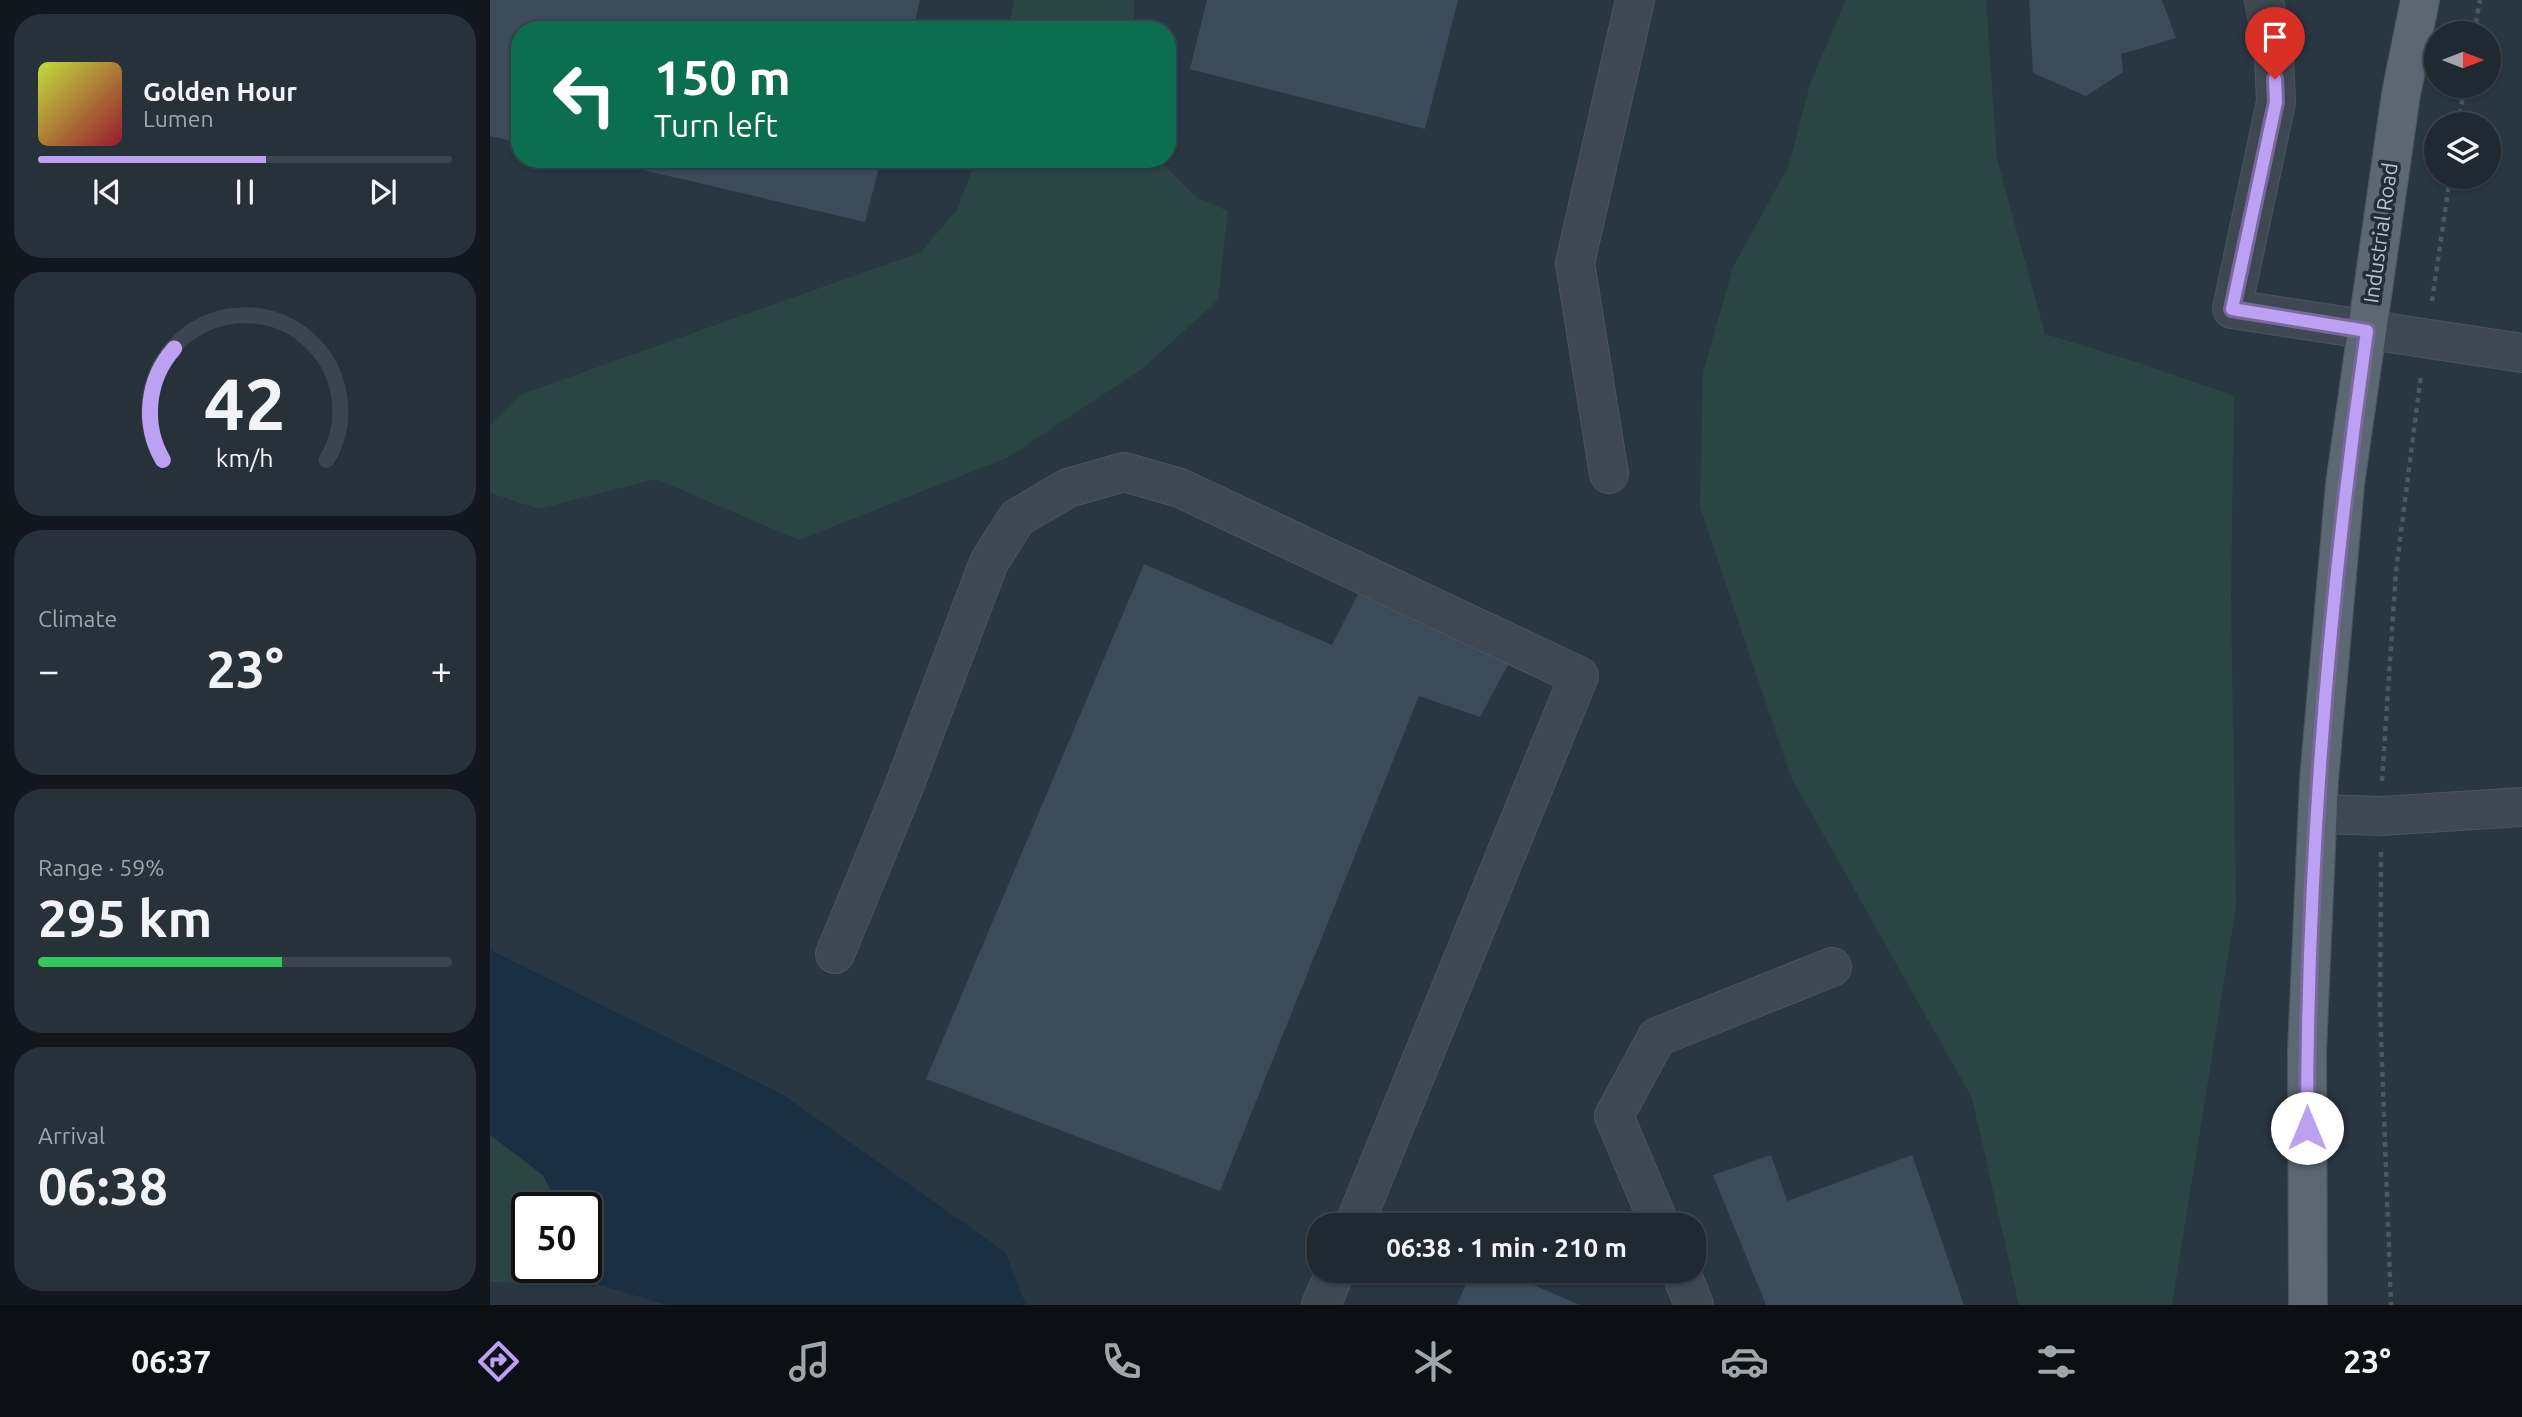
<!DOCTYPE html>
<meta charset="utf-8">
<style>
:root{--surface:#1f2932;--page:#27313a;--text:#f1f3f6;--muted:#a1a6ac;--line:#3c454d;--accent:#bca0f2}
body{margin:0;font-family:Ubuntu,sans-serif;background:var(--page);color:var(--text);height:100vh;display:flex;flex-direction:column;font-size:26px;white-space:nowrap}
*{box-sizing:border-box;margin:0}
p{font-size:23px;color:var(--muted)}
.icon{flex:none;width:38px;height:38px;fill:none;stroke:currentColor;stroke-width:2;stroke-linecap:round;stroke-linejoin:round}
.map{position:relative;flex:1;overflow:hidden}
.details{display:flex;flex-direction:column;gap:14px;padding:14px;background:#11171c;width:490px}
.details>*{flex:none}
.guide{position:absolute;left:21px;top:21px;width:665px;height:147px;border-radius:28px;box-shadow:0 2px 5px #0004,0 0 0 2px var(--line);background:#0b6e4f;color:#fff;overflow:hidden}
.needle{width:46px;rotate:90deg}
.controls{position:absolute;left:1934px;top:21px;display:grid;gap:14px}
.controls a{display:grid;place-items:center;width:77px;height:77px;border-radius:50%;background:var(--surface);box-shadow:0 2px 5px #0004,0 0 0 2px var(--line);font-size:35px}
.speed{position:absolute;left:21px;top:1192px;display:flex;gap:14px;font-size:35px;font-weight:700;text-align:center}
.speed>*{display:grid;place-content:center;width:91px;height:91px;border-radius:50%;background:var(--surface);box-shadow:0 2px 5px #0004,0 0 0 2px var(--line);line-height:1}
.speed .limit{border:4px solid #111;border-radius:10px;background:#fff;color:#111}
.pin{position:absolute;display:grid;place-items:center;width:60px;height:60px;color:#fff;margin:-72px -30px;border-radius:50% 50% 50% 0;rotate:-45deg;box-shadow:0 0 7px #0007}
.pin .icon{rotate:45deg}
.me{position:absolute;width:77px;margin:-38px;rotate:0deg;stroke-linejoin:round;filter:drop-shadow(0 0 5px #0008)}
.turn{display:flex;align-items:center;gap:24px;height:147px;padding:0 28px;font-size:32px}
.turn .icon{width:91px;height:91px;stroke-width:2.5}
.turn b{display:block;font-size:49px;line-height:60px}
.big{font-size:52px;font-weight:700;line-height:1.1}
.details .widget{flex:1;display:flex;flex-direction:column;justify-content:center;gap:10px;min-width:0;padding:0 24px;border-radius:28px;background:var(--page)}
.details .dial{align-items:center;gap:0}
.dial svg{height:182px;overflow:visible;fill:none;stroke:var(--line);stroke-width:7;stroke-linecap:round;text-anchor:middle}
.dial text{fill:var(--text);stroke:none}
.song{display:flex;align-items:center;gap:21px}
.cover{width:84px;height:84px;border-radius:10px;background:linear-gradient(135deg,hsl(70 70% 55%),hsl(350 70% 35%))}
.played{height:7px;border-radius:4px;background:linear-gradient(90deg,var(--accent) 55%,var(--line) 55%)}
.keys{display:flex;justify-content:space-around;direction:ltr}
.heat{display:flex;justify-content:space-between;align-items:center;font-size:38px;direction:ltr}
.charge{height:10px;border-radius:5px;background:linear-gradient(90deg,#34c759 59%,var(--line) 0)}
.trip{position:absolute;left:817px;top:1213px;width:399px;height:70px;border-radius:28px;background:var(--surface);box-shadow:0 2px 5px #0004,0 0 0 2px var(--line);font-weight:700;line-height:70px;text-align:center}
.menu{display:flex;height:112px;justify-content:space-around;align-items:center;background:#0c1014;color:var(--muted)}
.menu .icon{width:49px;height:49px}
.menu .on{color:var(--accent)}
.menu b{font-size:32px;color:var(--text)}
main{display:flex;flex:1;min-height:0}
.map>svg:first-child{display:block}
.green{fill:#2b4444}
.water{fill:#1b2f42}
.building{fill:#3b4b59}
.lines{fill:none;stroke-linecap:round;stroke-linejoin:round}
.minor-casing{stroke:#4a545f;stroke-width:40}
.major-casing{stroke:#4a545f;stroke-width:40}
.path{stroke:#445c5b;stroke-width:4.5;stroke-dasharray:5 5;stroke-linecap:butt}
.minor{stroke:#3d4853;stroke-width:38}
.major{stroke:#5b6773;stroke-width:38}
.route-casing{stroke:#7a689d;stroke-width:18}
.route{stroke:#bca0f2;stroke-width:12}
.labels{text-anchor:middle;stroke-width:7;stroke-linejoin:round;paint-order:stroke}
.street-label{font-size:21px;fill:#bac3cc;stroke:#212d38}
</style>
<main>
<section class="details">
<div class="widget">
<div class="song"><i class="cover"></i><div><b>Golden Hour</b><p>Lumen</p></div></div>
<div class="played"></div>
<div class="keys"><svg class="icon" aria-label="previous" viewBox="0 0 24 24"><path d="M18 5L8 12l10 7zM5 5v14"/></svg><svg class="icon" aria-label="pause" viewBox="0 0 24 24"><path d="M8 5v14M16 5v14"/></svg><svg class="icon" aria-label="next" viewBox="0 0 24 24"><path d="M6 5l10 7-10 7zM19 5v14"/></svg></div>
</div>
<div class="widget dial"><svg viewBox="0 0 100 80">
<path d="M14 69A42 42 0 1 1 86 69"/>
<path d="M14 69A42 42 0 0 1 19 20" stroke="#bca0f2"/>
<text x="50" y="56" font-size="32" font-weight="700">42</text>
<text x="50" y="72" font-size="11">km/h</text>
</svg></div>
<div class="widget"><p>Climate</p>
<div class="heat"><a>−</a><b class="big">23°</b><a>+</a></div>
</div>
<div class="widget"><p>Range · 59%</p><b class="big">295 km</b><div class="charge"></div></div>
<div class="widget"><p>Arrival</p><b class="big">06:38</b></div>
</section>
<div class="map">
<svg width="2032" height="1305" viewBox="0 0 2032 1305">
<rect width="100%" height="100%" fill="#293743"/>
<path class="green" d="M 524,0 L 644,0 L 644,30 L 518,30 Z
M 1356,0 L 1496,0 L 1507,159 L 1555,334 L 1653,364 L 1744,396 L 1741,596 L 1746,907 L 1682,1305 L 1529,1305 L 1482,1098 L 1301,777 L 1210,507 L 1213,372 L 1243,267 L 1299,165 L 1320,84 Z
M 487,159 L 668,159 L 707,198 L 738,211 L 728,300 L 652,369 L 517,458 L 309,540 L 166,479 L 49,509 L 0,493 L 0,426 L 32,394 L 431,252 L 466,211 Z
M 0,1135 L 53,1175 L 69,1207 L 37,1208 L 37,1267 L 96,1267 L 96,1260 L 109,1285 L 0,1282 Z"/>
<path class="water" d="M 0,950 L 292,1094 L 515,1252 L 536,1305 L 177,1305 L 109,1285 L 96,1260 L 96,1208 L 69,1207 L 53,1175 L 0,1135 Z"/>
<path class="building" d="M 0,0 L 430,0 L 423,30 L 30,30 L 30,143 L 0,136 Z
M 717,0 L 968,0 L 935,129 L 700,69 Z
M 1539,0 L 1672,0 L 1686,38 L 1631,54 L 1633,72 L 1596,96 L 1543,73 Z
M 106,159 L 391,159 L 375,222 Z
M 654,564 L 842,645 L 868,594 L 1020,661 L 990,717 L 929,696 L 730,1191 L 436,1079 Z
M 1281,1155 L 1297,1201 L 1422,1155 L 1474,1305 L 1276,1305 L 1223,1175 Z
M 982,1270 L 1008,1270 L 1090,1305 L 967,1305 Z"/>
<g class="lines">
<g class="minor-casing">
<path id="minor" d="M 1774,0 L 1784,56 L 1786,102 L 1742,309 L 2032,353
M 1119,474 L 1085,263 L 1145,0
M 1828,814 L 1892,816 L 2032,807
M 345,954 L 413,789 L 499,562 L 527,518 L 578,488 L 634,472 L 690,488 L 1089,676 L 864,1225
M 1170,1225 L 1124,1116 L 1167,1037 L 1342,967
M 1190,1270 L 1204,1305
M 831,1305 L 846,1270"/>
</g>
<g class="major-casing">
<path id="major" d="M 1818,1305 L 1817,1051 L 1829,780 L 1855,484 L 1911,94 L 1930,0"/>
</g>
<path class="path" d="M 1984,33 L 1990,0
M 1968,124 L 1975,86
M 1942,301 L 1960,177
M 1892,781 L 1906,571 L 1931,375
M 1891,852 L 1890,1007 L 1901,1305"/>
<use href="#minor" class="minor"/>
<use href="#major" class="major"/>
</g>
<g class="lines">
<g class="route-casing">
<path id="route" d="M 1785,79 L 1786,102 L 1742,309 L 1877,331 C 1839,594 1817,861 1817,1128"/>
</g>
<use href="#route" class="route"/>
</g>
<g class="labels">
<g class="street-label">
<text transform="translate(1891 233) rotate(-82)" y="7">Industrial Road</text>
</g>
</g>
</svg>
<div class="controls">
<a><svg class="needle" viewBox="-14 -14 28 28"><path d="M0-13l5 13h-10z" fill="#e53935"/><path d="M0 13l5-13h-10z" fill="#a1a6ac"/></svg></a>
<a><svg class="icon" aria-label="layers" viewBox="0 0 24 24"><path d="M12 4l9 5-9 5-9-5zM3 14l9 5 9-5"/></svg></a>
</div>
<div class="speed"><div class="limit">50</div></div>
<div class="pin" style="left:1785px;top:79px;background:#d93025"><svg class="icon" aria-label="arrive" viewBox="0 0 24 24"><path d="M6 21V4h12l-3 4 3 4H6"/></svg></div>
<svg class="me" style="left:1817px;top:1128px" viewBox="-20 -20 40 40"><circle r="19" fill="#fff"/><path d="M0-13L10 11 0 6-10 11z" fill="#bca0f2"/></svg>
<div class="trip">06:38 · 1 min · 210 m</div>
<div class="guide">
<div class="turn"><svg class="icon" aria-label="left" viewBox="0 0 24 24"><path d="M17 20v-9H6M10 6l-5 5 5 5"/></svg><div><b>150 m</b>Turn left</div></div>
</div>
</div>
</main>
<nav class="menu">
<b>06:37</b>
<svg class="icon on" aria-label="directions" viewBox="0 0 24 24"><path d="M12 3l9 9-9 9-9-9zM9 14v-3h6M13 9l2 2-2 2"/></svg>
<svg class="icon" aria-label="music" viewBox="0 0 24 24"><path d="M9 18V5l10-2v13"/><circle cx="6" cy="18" r="3"/><circle cx="16" cy="16" r="3"/></svg>
<svg class="icon" aria-label="phone" viewBox="0 0 24 24"><path d="M5 4h4l2 5-3 2q2 4 5 5l2-3 5 2v4C11 20 4 13 5 4z"/></svg>
<svg class="icon" aria-label="climate" viewBox="0 0 24 24"><path d="M12 3v18M4 7l16 10M4 17L20 7"/></svg>
<svg class="icon" aria-label="car" viewBox="0 0 24 24"><path d="M5 17H2v-5l4-1 3-4h7l3 4 3 1v5h-3M9 17h6M6 11h13"/><circle cx="7" cy="17" r="2"/><circle cx="17" cy="17" r="2"/></svg>
<svg class="icon" aria-label="filters" viewBox="0 0 24 24"><path d="M4 7h16M4 17h16"/><circle cx="9" cy="7" r="2"/><circle cx="15" cy="17" r="2"/></svg>
<b>23°</b>
</nav>
